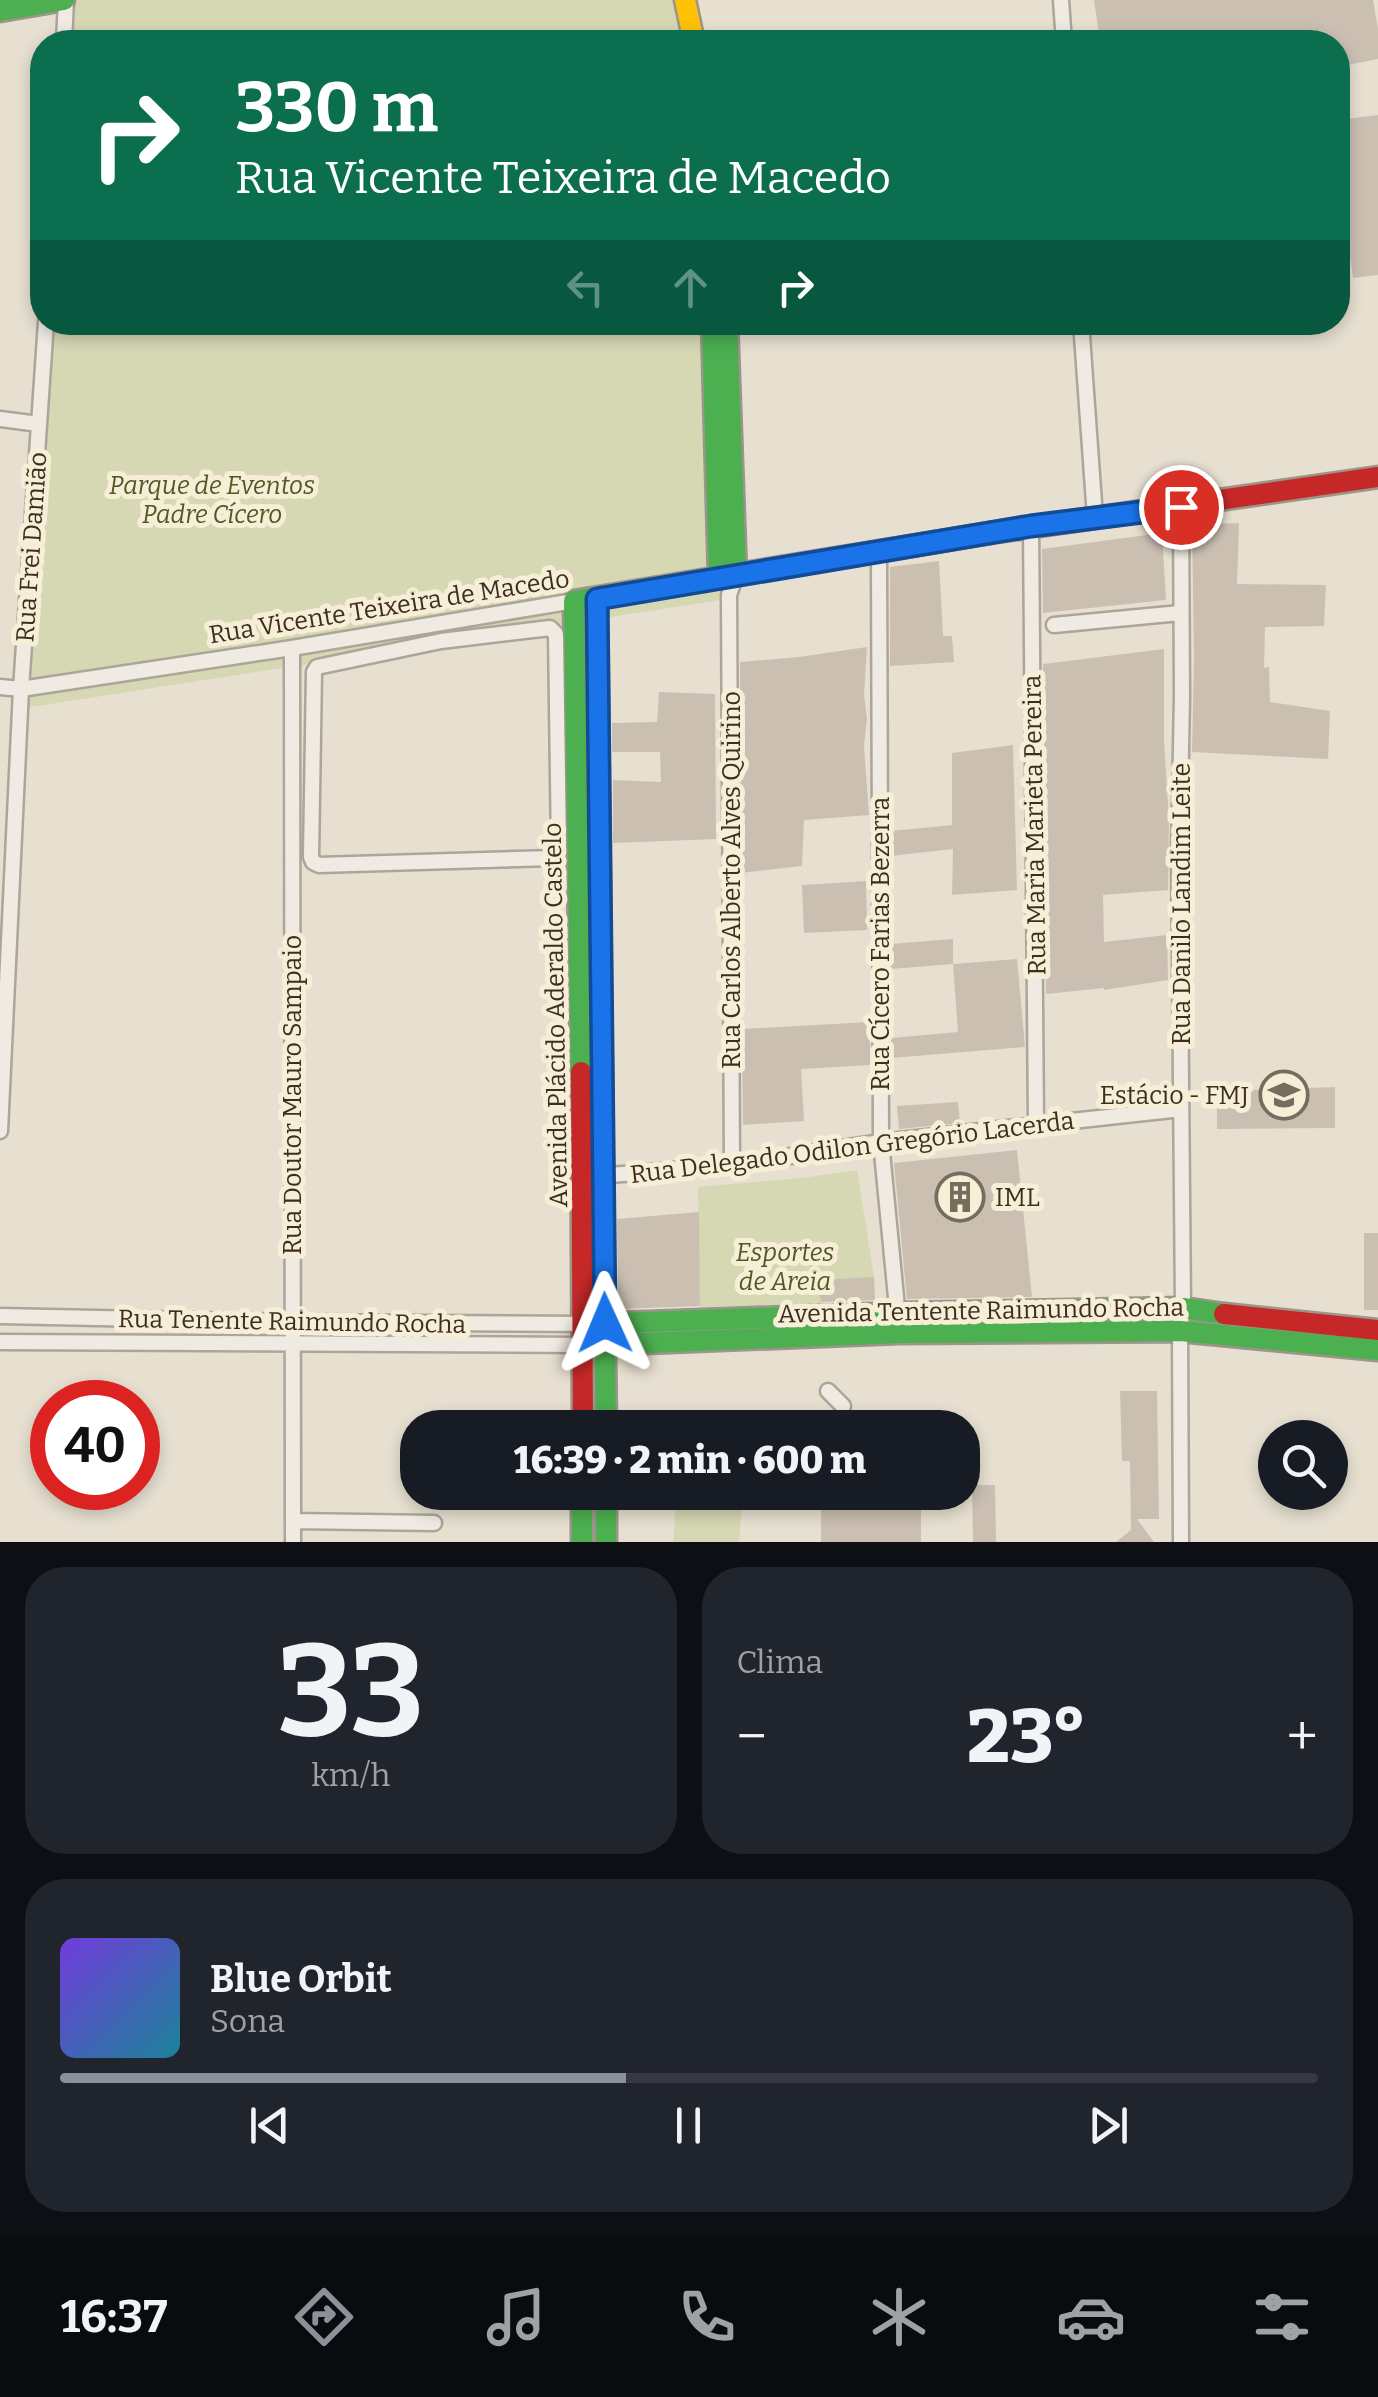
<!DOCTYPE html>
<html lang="pt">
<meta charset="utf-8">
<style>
:root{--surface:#171b24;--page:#20242c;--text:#f1f3f6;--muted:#9ea1a6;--line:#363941;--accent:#8c9099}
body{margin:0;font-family:Bitter,serif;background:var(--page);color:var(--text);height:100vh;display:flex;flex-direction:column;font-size:38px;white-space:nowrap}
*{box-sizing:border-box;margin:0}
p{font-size:32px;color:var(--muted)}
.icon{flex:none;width:55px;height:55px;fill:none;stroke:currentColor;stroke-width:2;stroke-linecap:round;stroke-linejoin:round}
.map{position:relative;height:1542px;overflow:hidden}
.side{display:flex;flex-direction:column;gap:25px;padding:25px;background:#0d0f14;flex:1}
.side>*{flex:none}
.guide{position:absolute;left:30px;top:30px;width:1320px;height:305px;border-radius:40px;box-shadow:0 5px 15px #0003;background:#0b6e4f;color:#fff;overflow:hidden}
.buttons{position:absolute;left:1258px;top:1420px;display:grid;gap:20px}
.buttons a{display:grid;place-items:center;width:90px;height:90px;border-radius:50%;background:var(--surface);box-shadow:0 5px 15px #0003;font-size:50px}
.speed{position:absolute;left:30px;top:1380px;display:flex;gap:20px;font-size:50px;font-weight:700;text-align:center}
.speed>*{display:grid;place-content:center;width:130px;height:130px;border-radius:50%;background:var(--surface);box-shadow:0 5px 15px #0003;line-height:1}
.speed .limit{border:15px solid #d22;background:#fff;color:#111}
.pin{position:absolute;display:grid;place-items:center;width:85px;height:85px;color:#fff;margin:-42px;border:5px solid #fff;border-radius:50%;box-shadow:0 2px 10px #0007}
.me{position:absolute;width:110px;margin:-55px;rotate:359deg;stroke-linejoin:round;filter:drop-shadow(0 0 8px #0008)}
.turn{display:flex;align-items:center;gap:35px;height:210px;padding:0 40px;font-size:45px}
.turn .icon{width:130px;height:130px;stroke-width:2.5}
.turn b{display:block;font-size:70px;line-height:85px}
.lanes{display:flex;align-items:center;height:95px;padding:0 40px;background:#0003;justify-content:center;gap:50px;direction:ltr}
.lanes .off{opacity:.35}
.big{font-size:75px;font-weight:800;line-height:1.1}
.side .widget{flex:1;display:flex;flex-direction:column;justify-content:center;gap:15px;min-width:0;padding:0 35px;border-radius:40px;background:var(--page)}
.side .dial{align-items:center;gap:0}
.dial b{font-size:130px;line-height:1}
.song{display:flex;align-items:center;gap:30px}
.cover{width:120px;height:120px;border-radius:15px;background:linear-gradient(135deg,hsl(260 70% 55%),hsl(190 70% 35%))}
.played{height:10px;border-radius:5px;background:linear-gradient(90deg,var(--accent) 45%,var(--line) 45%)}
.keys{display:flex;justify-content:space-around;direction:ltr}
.heat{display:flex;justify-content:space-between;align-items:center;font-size:55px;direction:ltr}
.side .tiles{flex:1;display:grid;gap:25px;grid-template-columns:1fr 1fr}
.widget:last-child{grid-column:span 2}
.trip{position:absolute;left:400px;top:1410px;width:580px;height:100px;border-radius:40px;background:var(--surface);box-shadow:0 5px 15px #0003;font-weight:800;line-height:100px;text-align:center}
.tab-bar{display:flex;height:160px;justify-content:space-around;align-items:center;background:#090b0e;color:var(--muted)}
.tab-bar .icon{width:70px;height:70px}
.tab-bar .active{color:var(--accent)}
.tab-bar b{font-size:45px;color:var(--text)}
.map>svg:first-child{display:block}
.green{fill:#d6d7b3}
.building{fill:#cbbfb2}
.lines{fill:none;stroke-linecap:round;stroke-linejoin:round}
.street-casing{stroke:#ada599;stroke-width:19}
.fast-casing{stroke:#9c958a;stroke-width:25}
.slow-casing{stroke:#9c958a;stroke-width:25}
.jam-casing{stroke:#9c958a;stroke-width:25}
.street{stroke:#efebe3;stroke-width:14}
.fast{stroke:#4caf50;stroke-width:20}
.slow{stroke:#ffc107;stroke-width:20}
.jam{stroke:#c62828;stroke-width:20}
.route-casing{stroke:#114b97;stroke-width:25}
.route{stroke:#1a73e8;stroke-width:18}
.labels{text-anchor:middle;stroke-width:10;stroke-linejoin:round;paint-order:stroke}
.park-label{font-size:25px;font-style:italic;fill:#4d5a26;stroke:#f7eed8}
.street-label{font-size:25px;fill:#3d2e20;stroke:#f7eed8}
.poi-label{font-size:25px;fill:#3d2e20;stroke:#f7eed8;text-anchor:end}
</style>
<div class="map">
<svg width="1378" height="1542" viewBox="0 0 1378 1542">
<rect width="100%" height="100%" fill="#e7e0d1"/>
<path class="green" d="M 66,0 L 684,0 L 694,42 L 63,42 Z
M 46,323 L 711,323 L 718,561 L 727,599 L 18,709 Z
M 857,1170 L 874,1277 L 818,1281 L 822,1305 L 700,1312 L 698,1187 L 801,1178 Z
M 677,1493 L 743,1493 L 739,1542 L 673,1542 Z"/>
<path class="building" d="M 1094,0 L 1373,0 L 1378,29 L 1378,59 L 1338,67 L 1338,42 L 1100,42 Z
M 1378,115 L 1378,275 L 1353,278 L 1342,198 L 1338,200 L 1338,120 Z
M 1239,523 L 1237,584 L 1326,585 L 1324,626 L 1265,627 L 1264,668 L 1269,667 L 1270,702 L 1330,711 L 1328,759 L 1192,752 L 1194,660 L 1192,525 Z
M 1162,533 L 1166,600 L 1043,613 L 1042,549 Z
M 939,561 L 943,636 L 952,636 L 954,662 L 890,666 L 890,567 Z
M 867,647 L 864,695 L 867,719 L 864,746 L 869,815 L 804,820 L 802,866 L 741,873 L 740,662 L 799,657 Z
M 1164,649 L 1164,742 L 1169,820 L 1168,890 L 1103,895 L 1104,942 L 1167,935 L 1168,980 L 1104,990 L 1104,988 L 1046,994 L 1043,664 Z
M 659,692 L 715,694 L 716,839 L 613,843 L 613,780 L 661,782 L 660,752 L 612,752 L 612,723 L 657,722 Z
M 1013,745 L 1017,890 L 952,895 L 953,849 L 891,856 L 891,831 L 952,825 L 952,753 Z
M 866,881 L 867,930 L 804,933 L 802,885 Z
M 953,939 L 953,964 L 891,969 L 891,944 Z
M 1017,959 L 1025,1047 L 891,1058 L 891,1038 L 958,1032 L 953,964 Z
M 870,1022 L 870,1065 L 801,1069 L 804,1121 L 743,1125 L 742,1029 Z
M 1335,1087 L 1335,1128 L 1217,1129 L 1217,1091 Z
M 958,1102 L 960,1123 L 899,1129 L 897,1106 Z
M 1017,1150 L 1032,1297 L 907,1299 L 894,1163 Z
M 699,1212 L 700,1306 L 618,1309 L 617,1219 Z
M 1364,1233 L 1378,1233 L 1378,1310 L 1364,1310 Z
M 874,1277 L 875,1300 L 821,1302 L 817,1280 Z
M 1120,1391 L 1157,1391 L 1159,1519 L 1137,1519 L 1154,1542 L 1116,1542 L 1131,1530 L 1130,1461 L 1122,1461 Z
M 972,1485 L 995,1485 L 996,1542 L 973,1542 Z
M 898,1492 L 921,1492 L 921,1542 L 821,1542 L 821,1506 L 898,1506 Z"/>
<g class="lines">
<g class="street-casing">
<path id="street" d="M 1061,0 L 1064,42
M 64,42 L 66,0
M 1081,322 L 1095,517
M 0,419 L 39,424
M 1181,507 L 1182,696 L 1179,853 L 1183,1308 L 1180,1331 L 1181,1542
M 1031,526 L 1036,1125
M 879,553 L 881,1142 L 898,1318
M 1054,625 L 1180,613
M 550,628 L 556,634 L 559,849 L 558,855 L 553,858 L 319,865 L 313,862 L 311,857 L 314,672 L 317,667 L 441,641 Z
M 292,648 L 293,1542
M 0,687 L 21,689 L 292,648 L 574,601
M 0,1131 L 21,689 L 46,322
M 732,1165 L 729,595 L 736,575
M 598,1176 L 732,1165 L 881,1142 L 1181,1109
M 0,1316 L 291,1322 L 584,1324
M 0,1342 L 584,1345
M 828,1391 L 843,1406
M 293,1521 L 434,1523"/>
</g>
<g class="fast-casing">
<path id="fast" d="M 0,11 L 64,0
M 712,322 L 719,578
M 727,322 L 736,575
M 581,1072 L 574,601 L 990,533
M 603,1198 L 606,1428
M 592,1324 L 898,1313 L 1183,1308 L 1224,1314
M 596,1345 L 899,1333 L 1180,1331 L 1378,1350
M 582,1492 L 582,1542
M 606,1492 L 606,1542"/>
</g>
<g class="slow-casing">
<path id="slow" d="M 685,0 L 694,42
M 597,599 L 603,1198"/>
</g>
<g class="jam-casing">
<path id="jam" d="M 990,533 L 1378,477
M 581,1072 L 583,1428
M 1224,1314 L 1378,1330"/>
</g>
<use href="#street" class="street"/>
<use href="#fast" class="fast"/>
<use href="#slow" class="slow"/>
<use href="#jam" class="jam"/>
</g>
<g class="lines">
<g class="route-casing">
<path id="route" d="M 605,1323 L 597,599 L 1031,526 L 1181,507"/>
</g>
<use href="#route" class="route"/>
</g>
<defs>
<g id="university-ring" transform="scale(2.5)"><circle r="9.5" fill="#f7eed8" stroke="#786c5e" stroke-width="1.5"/><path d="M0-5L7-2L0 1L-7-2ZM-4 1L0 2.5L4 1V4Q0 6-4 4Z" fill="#786c5e"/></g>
<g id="building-ring" transform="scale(2.5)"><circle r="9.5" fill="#f7eed8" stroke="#786c5e" stroke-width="1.5"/><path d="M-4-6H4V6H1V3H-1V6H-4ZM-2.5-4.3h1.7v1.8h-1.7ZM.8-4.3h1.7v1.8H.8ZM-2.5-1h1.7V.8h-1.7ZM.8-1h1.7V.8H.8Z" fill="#786c5e"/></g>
</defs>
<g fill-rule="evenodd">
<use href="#university-ring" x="1284" y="1095"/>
<use href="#building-ring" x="960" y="1197"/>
</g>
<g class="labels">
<g class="park-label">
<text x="212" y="494">Parque de Eventos<tspan x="212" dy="29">Padre Cícero</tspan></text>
<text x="785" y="1261">Esportes<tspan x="785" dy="29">de Areia</tspan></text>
</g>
<g class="street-label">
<text transform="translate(31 547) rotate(-86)" y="9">Rua Frei Damião</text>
<text transform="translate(389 606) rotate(-9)" y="9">Rua Vicente Teixeira de Macedo</text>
<text transform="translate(1034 825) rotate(-91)" y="9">Rua Maria Marieta Pereira</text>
<text transform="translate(731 880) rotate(-90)" y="9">Rua Carlos Alberto Alves Quirino</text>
<text transform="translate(1181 904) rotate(-90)" y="9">Rua Danilo Landim Leite</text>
<text transform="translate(880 944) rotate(-90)" y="9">Rua Cícero Farias Bezerra</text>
<text transform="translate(555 1015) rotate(-91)" y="9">Avenida Plácido Aderaldo Castelo</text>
<text transform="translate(292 1095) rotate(-90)" y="9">Rua Doutor Mauro Sampaio</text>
<text transform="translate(852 1147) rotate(-7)" y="9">Rua Delegado Odilon Gregório Lacerda</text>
<text transform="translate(981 1310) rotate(-1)" y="9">Avenida Tentente Raimundo Rocha</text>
<text transform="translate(292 1321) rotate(1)" y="9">Rua Tenente Raimundo Rocha</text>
</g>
<g class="poi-label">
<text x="1249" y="1104">Estácio - FMJ</text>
<text x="995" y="1206" text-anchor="start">IML</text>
</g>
</g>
</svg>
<div class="buttons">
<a><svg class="icon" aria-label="search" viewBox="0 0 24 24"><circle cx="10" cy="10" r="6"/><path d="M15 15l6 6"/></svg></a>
</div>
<div class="speed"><div class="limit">40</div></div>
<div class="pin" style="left:1181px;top:507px;background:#d93025"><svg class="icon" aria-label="arrive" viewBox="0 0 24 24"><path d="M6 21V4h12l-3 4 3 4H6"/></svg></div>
<svg class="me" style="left:605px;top:1323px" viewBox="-20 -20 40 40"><path d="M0-17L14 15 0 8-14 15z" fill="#1a73e8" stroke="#fff" stroke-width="4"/></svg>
<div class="trip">16:39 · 2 min · 600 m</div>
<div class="guide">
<div class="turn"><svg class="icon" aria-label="right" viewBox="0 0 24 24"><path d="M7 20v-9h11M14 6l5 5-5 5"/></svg><div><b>330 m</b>Rua Vicente Teixeira de Macedo</div></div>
<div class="lanes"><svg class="icon off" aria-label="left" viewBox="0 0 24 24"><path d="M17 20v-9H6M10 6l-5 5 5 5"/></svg><svg class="icon off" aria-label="ahead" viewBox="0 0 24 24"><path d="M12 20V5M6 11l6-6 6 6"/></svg><svg class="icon" aria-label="right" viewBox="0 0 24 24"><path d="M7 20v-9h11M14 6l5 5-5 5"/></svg></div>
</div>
</div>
<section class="side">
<div class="tiles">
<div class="widget dial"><b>33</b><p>km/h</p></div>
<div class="widget"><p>Clima</p>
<div class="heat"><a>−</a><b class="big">23°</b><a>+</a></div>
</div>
<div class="widget">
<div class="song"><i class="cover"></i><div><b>Blue Orbit</b><p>Sona</p></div></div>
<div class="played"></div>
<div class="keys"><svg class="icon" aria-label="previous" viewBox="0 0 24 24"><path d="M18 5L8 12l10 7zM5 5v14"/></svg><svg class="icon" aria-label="pause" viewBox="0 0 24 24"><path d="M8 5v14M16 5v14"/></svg><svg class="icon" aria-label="next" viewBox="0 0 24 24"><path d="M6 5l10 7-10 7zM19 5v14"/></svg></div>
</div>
</div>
</section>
<nav class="tab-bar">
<b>16:37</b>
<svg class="icon active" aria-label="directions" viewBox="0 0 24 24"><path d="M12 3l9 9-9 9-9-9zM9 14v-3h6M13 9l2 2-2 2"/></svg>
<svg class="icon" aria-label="music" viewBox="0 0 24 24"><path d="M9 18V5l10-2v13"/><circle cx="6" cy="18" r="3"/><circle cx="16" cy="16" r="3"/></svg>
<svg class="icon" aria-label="phone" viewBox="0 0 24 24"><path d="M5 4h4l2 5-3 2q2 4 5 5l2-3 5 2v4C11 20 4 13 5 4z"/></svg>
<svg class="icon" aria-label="climate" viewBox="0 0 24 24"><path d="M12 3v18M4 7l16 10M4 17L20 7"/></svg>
<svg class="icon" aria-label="car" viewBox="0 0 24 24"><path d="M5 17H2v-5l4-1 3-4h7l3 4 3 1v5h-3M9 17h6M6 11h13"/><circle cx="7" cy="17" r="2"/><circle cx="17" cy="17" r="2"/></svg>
<svg class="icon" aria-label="filters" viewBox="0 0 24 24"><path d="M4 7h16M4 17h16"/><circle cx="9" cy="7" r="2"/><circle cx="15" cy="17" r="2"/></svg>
</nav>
